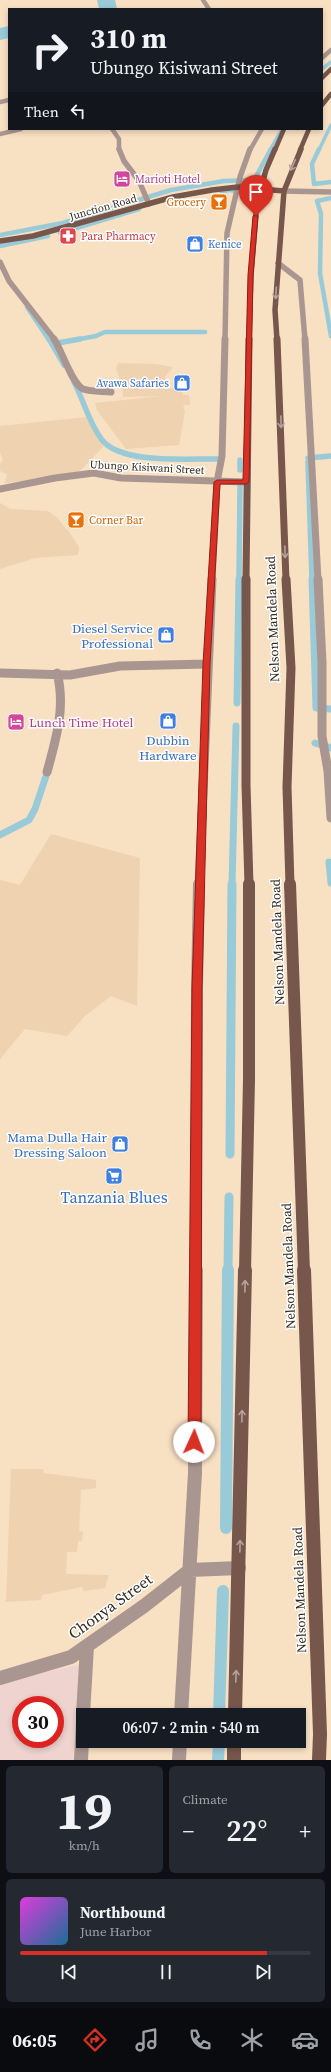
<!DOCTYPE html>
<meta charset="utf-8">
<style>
:root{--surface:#171b24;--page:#242831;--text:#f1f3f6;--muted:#9ea1a6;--line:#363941;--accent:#d93025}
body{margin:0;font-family:"Source Serif 4",serif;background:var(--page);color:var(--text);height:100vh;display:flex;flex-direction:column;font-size:15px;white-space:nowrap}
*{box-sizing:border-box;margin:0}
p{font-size:13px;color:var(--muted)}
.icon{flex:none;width:22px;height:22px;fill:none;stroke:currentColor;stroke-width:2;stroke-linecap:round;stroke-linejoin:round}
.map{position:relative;height:1760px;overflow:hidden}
.side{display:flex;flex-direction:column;gap:6px;padding:6px;background:#0d0f14;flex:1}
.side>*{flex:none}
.banner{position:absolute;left:8px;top:8px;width:315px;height:122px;border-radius:0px;box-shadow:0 2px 6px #0003;background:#171b24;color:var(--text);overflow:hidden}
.speed{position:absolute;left:12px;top:1696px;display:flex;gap:8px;font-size:20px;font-weight:700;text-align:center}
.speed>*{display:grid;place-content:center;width:52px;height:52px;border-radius:50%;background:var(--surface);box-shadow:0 2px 6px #0003;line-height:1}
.speed .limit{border:6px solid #d22;background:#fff;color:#111}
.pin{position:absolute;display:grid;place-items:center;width:34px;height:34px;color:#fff;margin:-41px -17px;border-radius:50% 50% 50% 0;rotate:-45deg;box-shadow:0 0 4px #0007}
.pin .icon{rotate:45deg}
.me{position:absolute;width:44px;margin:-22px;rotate:2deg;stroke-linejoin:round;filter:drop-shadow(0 0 3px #0008)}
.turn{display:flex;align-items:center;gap:14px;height:84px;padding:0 16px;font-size:18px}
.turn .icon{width:52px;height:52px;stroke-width:2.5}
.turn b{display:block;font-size:28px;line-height:34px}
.then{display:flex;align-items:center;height:38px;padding:0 16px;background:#0003;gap:8px;font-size:15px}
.big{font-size:30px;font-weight:600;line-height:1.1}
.side .tile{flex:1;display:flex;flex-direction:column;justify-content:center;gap:6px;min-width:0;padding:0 14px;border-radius:6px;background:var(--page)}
.side .dial{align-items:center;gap:0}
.dial b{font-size:52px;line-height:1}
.song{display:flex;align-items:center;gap:12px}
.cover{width:48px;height:48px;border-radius:6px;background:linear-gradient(135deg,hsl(300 70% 55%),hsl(200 70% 35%))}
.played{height:4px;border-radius:2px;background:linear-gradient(90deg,var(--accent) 85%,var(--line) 85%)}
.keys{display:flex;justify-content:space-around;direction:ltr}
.heat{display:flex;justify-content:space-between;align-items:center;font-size:22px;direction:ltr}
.side .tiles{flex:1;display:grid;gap:6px;grid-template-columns:1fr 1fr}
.tile:last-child{grid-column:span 2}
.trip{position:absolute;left:76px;top:1708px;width:230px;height:40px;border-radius:0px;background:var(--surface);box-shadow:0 2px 6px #0003;font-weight:600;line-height:40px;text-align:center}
.menu{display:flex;height:64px;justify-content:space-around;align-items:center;background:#090b0e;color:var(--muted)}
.menu .icon{width:28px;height:28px}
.menu .active{color:var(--accent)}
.menu b{font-size:18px;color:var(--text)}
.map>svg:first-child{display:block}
.built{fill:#efd2af}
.education{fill:#eed3cf;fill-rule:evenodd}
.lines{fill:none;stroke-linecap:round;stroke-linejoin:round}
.stream-far5{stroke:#99cad8;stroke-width:3.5}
.stream-far4{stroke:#99cad8;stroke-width:4.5}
.stream-far3{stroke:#99cad8;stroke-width:5.5}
.stream-far2{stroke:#99cad8;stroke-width:7}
.stream-far1{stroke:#99cad8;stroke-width:9}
.stream{stroke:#99cad8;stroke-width:12}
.river{fill:#99cad8;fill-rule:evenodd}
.minor-far5{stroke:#aa9690;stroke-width:4.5}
.minor-far4{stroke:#aa9690;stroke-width:5.5}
.minor-far3{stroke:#aa9690;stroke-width:7}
.minor-far2{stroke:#aa9690;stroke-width:9}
.minor-far1{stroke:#aa9690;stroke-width:12}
.minor{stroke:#aa9690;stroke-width:14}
.major-far5{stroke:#77564c;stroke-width:4.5}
.major-far4{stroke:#77564c;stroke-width:5.5}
.major-far3{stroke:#77564c;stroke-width:7}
.major-far2{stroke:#77564c;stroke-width:9}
.major-far1{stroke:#77564c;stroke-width:12}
.major{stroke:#77564c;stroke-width:14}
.oneway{stroke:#b4a29d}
.route{fill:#d93025;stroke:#8d1f18}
.labels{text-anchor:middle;stroke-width:3;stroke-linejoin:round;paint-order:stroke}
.far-hotel-label{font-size:11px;fill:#b23c85;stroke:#fff;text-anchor:start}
.far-food-label{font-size:11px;fill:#c56008;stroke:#fff;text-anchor:end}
.far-street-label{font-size:11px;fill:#342b1f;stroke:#fff}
.far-health-label{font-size:11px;fill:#be3a42;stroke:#fff;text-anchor:start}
.far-shop-label{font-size:11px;fill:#366cbe;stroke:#fff;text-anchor:start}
.street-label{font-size:13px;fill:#342b1f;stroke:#fff}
.shop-label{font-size:13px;fill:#366cbe;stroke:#fff;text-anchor:end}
.hotel-label{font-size:13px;fill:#b23c85;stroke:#fff;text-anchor:start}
.near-shop-label{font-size:16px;fill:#366cbe;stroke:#fff}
.near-street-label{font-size:16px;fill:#342b1f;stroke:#fff}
</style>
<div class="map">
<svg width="331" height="1760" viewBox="0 0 331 1760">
<rect width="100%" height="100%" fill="#f8e0c3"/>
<path class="built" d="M 118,363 L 155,364 L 173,367 L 165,377 L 166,389 L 182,388 L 183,395 L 189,395 L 190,405 L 183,405 L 185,411 L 179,445 L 126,449 L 97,410 L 95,403 L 162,396 L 123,397 L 122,385 L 116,368 Z
M 87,417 L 103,447 L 76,475 L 5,483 L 7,474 L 0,471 L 0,464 L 3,460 L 0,452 L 0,426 Z
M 0,503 L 10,509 L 48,511 L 56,517 L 70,533 L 79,547 L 78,555 L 35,558 L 0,569 Z
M 51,834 L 140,858 L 137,1006 L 111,996 L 85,1016 L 67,1036 L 25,1029 L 0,1059 L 0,880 L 20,885 Z
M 11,1469 L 43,1469 L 44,1473 L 96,1480 L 96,1488 L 81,1490 L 79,1531 L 83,1532 L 82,1541 L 78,1541 L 77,1552 L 67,1552 L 66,1574 L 109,1575 L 105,1588 L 84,1591 L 82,1587 L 42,1595 L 41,1600 L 6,1602 Z"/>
<path class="education" d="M 79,1665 L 77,1760 L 0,1760 L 0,1681 ZM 21,1705 L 55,1705 L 55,1739 L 21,1739 Z"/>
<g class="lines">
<path class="stream-far5" d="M 322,69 L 331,62
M 270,150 L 282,129
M 319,150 L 331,125"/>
<path class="stream-far4" d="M 319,149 L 312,164 L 314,184 L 331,182
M 221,191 L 231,190 L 254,196
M 331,198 L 317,201 L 321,214 L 320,273 L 331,336
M 60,233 L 139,209
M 0,235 L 63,223 L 171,190 L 224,181 L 254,180 L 271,149
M 0,246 L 48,236
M 27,307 L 49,340
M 75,340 L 96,336 L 105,332 L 205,332"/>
<path class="stream-far3" d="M 49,339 L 64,365
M 52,344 L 80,339
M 74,382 C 84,401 89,423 102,440 C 122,465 190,458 220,459
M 308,458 L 331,456
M 240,460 L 240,470
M 308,462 L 312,580
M 239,580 L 240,486"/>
<path class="stream-far2" d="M 312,579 L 316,708 L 331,709
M 237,703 L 239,579
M 315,743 L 331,748
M 0,835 L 29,820 L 35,809 L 49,767
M 329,862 L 331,883
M 232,885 L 236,726"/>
<path class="stream-far1" d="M 230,1154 L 232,884
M 228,1271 L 229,1197"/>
<path class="stream" d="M 226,1528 L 228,1270
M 219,1715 L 223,1591
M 218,1760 L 219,1741"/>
<path class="river" d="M 97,0 L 115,0 L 117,9 L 99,9 Z
M 9,26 L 9,38 L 0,40 L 0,28 Z"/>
<path class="minor-far5" d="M 203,0 L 209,9
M 322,58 L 331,50
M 0,102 L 9,100
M 112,129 L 119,139 L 119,150
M 0,134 L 21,129
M 250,150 L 262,129"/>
<path class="minor-far4" d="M 119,149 L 124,161 L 139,181 L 149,204
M 284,191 L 331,192
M 0,262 L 9,281 L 55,340
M 278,263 L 300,280 L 305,340
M 225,340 L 227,233 L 240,177 L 250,149"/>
<path class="minor-far3" d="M 54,339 C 62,351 72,384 83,389 C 92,392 102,391 111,392
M 305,339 L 318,580
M 0,489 L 55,478 L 94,473 L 121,478 L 246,482
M 212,580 L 217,482 L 222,456 L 225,339"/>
<path class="minor-far2" d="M 318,579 L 322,663 L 322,736 L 328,771 L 331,818
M 0,673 L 70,675 L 120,666 L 207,664
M 47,772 C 56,739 66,707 57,673
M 199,885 L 212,579"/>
<path class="minor-far1" d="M 196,1271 L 197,990 L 199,884"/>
<path class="minor" d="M 0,1678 L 71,1657 L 144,1606 L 190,1570 L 239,1568
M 83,1715 L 87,1646
M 181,1715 L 195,1473 L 196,1270
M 81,1760 L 83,1722
M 179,1760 L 180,1741"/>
<path class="major-far5" d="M 322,78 L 331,69
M 322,105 L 331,94
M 275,150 L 284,129
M 300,150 L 309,129"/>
<path class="major-far4" d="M 0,241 L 33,236 L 173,197 L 212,190 L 238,187 L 284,191
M 249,340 L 251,275 L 257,202 L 266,170 L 275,149
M 277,340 L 275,310 L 284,191 L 301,149"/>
<path class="major-far3" d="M 277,339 L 286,580
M 246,580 L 249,339"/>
<path class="major-far2" d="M 246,579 L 246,785 L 249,885
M 286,579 L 291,668 L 287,787 L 290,885"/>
<path class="major-far1" d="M 290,884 L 304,1271
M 245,1271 L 249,1079 L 249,884"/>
<path class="major" d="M 304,1270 L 320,1734 L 319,1760
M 235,1715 L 245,1270
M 234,1741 L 234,1760"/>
</g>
<defs><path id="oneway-shaft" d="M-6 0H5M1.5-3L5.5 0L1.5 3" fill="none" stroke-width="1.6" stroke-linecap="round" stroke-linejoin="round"/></defs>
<g class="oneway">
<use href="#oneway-shaft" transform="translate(293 165) rotate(114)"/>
<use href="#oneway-shaft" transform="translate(276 293) rotate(93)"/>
<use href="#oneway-shaft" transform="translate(281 422) rotate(89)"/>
<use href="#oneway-shaft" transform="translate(285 552) rotate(88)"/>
<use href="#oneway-shaft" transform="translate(245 1286) rotate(-89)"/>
<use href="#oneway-shaft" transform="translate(242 1416) rotate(-89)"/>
<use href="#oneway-shaft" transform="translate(240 1546) rotate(-89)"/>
<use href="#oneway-shaft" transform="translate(236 1676) rotate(-88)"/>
</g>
<path class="route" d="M 256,215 L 258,216 L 253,275 L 249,482 L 246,484 L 220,484 L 210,664 L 202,987 L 201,1442 L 199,1447 L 194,1448 L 190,1447 L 188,1442 L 192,987 L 203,664 L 214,482 L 217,480 L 243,480 L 248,275 L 253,216 Z"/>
<defs>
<g id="hotel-square" transform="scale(0.9)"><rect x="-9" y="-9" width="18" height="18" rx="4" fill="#d1479c" stroke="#fff"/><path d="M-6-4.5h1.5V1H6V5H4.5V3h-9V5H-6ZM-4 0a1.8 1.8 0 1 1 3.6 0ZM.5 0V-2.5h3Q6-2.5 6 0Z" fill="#fff"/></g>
<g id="bar-square" transform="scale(0.9)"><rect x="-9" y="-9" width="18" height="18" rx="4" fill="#e8710a" stroke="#fff"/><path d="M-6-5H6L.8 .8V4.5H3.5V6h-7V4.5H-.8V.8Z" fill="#fff"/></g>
<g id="pharmacy-square" transform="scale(0.9)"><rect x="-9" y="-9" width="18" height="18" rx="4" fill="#e0444e" stroke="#fff"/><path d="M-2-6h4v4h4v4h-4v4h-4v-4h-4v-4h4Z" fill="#fff"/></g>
<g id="shop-square" transform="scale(0.9)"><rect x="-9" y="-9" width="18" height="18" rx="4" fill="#3f7fe0" stroke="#fff"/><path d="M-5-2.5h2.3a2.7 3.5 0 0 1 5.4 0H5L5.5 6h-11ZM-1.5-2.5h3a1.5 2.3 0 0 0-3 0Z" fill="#fff"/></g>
<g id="supermarket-square" transform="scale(0.9)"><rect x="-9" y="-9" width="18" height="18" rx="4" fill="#3f7fe0" stroke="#fff"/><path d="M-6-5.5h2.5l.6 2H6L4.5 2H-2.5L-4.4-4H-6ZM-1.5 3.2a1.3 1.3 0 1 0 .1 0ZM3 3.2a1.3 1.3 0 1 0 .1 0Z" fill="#fff"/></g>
</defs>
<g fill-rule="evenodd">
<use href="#hotel-square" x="122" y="179"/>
<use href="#bar-square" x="219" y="202"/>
<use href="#pharmacy-square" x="68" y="236"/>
<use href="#shop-square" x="195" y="244"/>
<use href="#shop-square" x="182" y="383"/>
<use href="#bar-square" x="76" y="520"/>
<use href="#shop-square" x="166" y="635"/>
<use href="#shop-square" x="168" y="721"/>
<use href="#hotel-square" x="16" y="722"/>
<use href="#shop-square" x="120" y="1144"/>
<use href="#supermarket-square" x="114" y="1176"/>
</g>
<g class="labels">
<g class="far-hotel-label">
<text x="135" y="183">Marioti Hotel</text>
</g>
<g class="far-food-label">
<text x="206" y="206">Grocery</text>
<text x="89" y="524" text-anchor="start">Corner Bar</text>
</g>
<g class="far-street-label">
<text transform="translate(103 207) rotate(-16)" y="4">Junction Road</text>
<text transform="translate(147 467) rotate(3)" y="4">Ubungo Kisiwani Street</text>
</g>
<g class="far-health-label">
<text x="81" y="240">Para Pharmacy</text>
</g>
<g class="far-shop-label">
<text x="208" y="248">Kenice</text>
<text x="169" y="387" text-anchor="end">Avawa Safaries</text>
</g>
<g class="street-label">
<text transform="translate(272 619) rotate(-92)" y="5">Nelson Mandela Road</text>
<text transform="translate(277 942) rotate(-92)" y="5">Nelson Mandela Road</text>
<text transform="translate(288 1266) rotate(-92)" y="5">Nelson Mandela Road</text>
<text transform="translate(299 1590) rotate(-92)" y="5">Nelson Mandela Road</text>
</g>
<g class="shop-label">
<text x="153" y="633">Diesel Service<tspan x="153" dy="15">Professional</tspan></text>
<text x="168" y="745" text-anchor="middle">Dubbin<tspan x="168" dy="15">Hardware</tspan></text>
<text x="107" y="1142">Mama Dulla Hair<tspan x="107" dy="15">Dressing Saloon</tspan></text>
</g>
<g class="hotel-label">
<text x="29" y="727">Lunch Time Hotel</text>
</g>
<g class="near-shop-label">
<text x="114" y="1203">Tanzania Blues</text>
</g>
<g class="near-street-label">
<text transform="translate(110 1606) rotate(-36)" y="6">Chonya Street</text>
</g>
</g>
</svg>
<div class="speed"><div class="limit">30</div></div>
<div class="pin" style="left:256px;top:216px;background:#d93025"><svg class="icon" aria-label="arrive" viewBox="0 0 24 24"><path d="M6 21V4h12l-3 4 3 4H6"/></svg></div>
<svg class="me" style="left:194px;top:1442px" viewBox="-20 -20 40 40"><circle r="19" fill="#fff"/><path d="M0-13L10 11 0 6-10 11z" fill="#d93025"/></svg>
<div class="trip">06:07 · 2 min · 540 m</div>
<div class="banner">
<div class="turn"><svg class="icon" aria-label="right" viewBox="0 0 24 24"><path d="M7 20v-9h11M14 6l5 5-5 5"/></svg><div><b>310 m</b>Ubungo Kisiwani Street</div></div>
<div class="then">Then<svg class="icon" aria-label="left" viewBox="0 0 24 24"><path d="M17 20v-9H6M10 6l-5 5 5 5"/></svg></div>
</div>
</div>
<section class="side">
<div class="tiles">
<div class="tile dial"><b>19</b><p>km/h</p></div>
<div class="tile"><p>Climate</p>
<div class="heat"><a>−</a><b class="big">22°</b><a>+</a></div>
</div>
<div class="tile">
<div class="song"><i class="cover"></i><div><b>Northbound</b><p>June Harbor</p></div></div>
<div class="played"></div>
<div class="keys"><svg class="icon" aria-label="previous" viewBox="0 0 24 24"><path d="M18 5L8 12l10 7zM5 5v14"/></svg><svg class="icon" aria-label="pause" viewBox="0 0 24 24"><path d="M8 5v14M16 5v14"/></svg><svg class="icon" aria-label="next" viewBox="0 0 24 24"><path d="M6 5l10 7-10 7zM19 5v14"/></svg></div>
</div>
</div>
</section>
<nav class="menu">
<b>06:05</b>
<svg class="icon active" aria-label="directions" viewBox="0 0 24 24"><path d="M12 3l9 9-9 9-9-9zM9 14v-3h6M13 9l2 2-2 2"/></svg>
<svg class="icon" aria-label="music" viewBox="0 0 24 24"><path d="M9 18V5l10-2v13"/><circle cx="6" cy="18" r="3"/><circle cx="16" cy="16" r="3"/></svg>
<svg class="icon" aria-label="phone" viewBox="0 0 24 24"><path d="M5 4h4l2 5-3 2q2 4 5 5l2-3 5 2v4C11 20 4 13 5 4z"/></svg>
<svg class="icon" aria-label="climate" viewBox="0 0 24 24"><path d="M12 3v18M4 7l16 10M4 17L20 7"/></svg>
<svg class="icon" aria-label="car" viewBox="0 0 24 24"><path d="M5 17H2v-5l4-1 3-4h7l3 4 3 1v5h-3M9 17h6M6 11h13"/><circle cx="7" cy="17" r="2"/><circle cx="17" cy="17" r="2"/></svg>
</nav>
